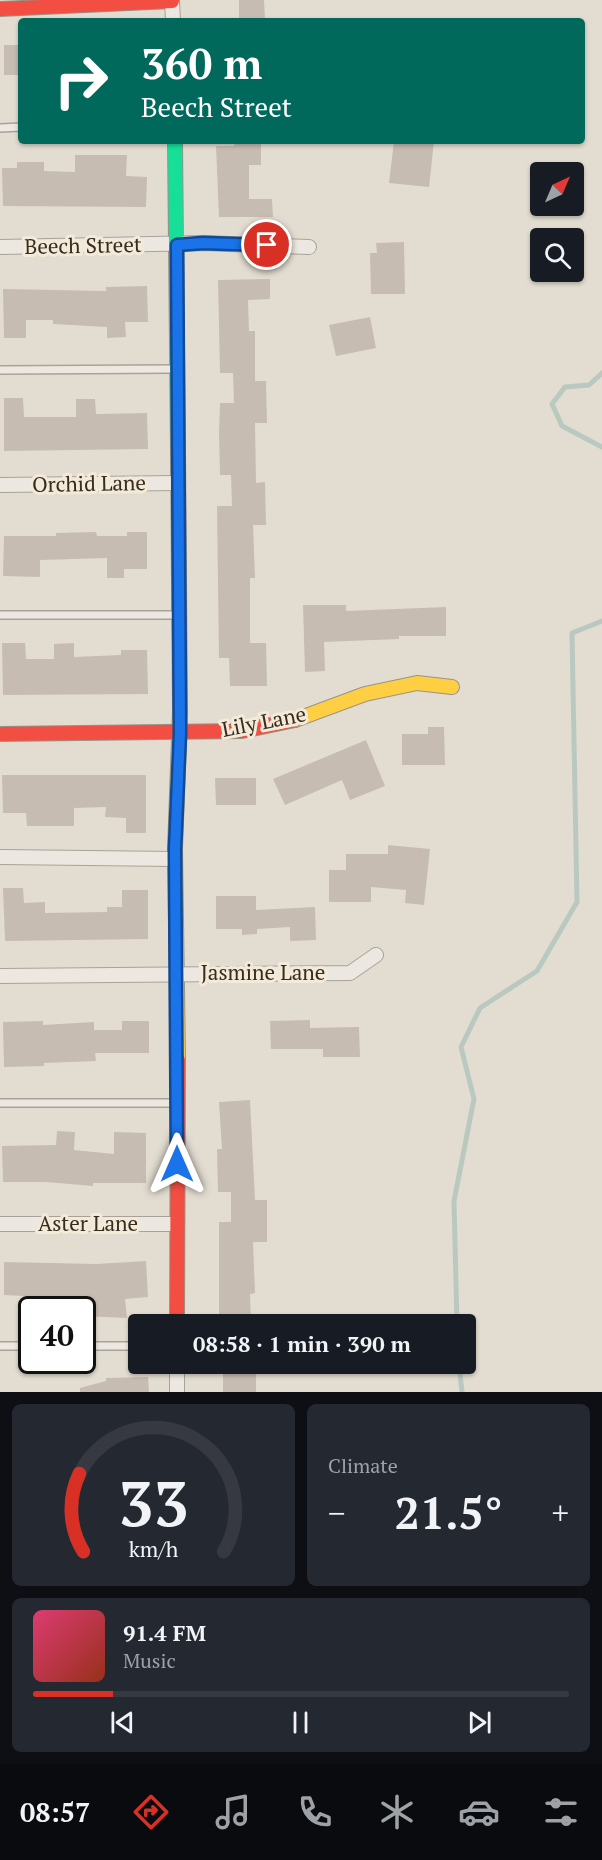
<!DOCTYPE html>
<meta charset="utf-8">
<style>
:root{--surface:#171b24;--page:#242831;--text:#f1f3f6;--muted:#9ea1a6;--line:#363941;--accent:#d93025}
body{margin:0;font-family:"PT Serif",serif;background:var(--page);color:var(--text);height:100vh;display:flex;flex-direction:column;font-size:22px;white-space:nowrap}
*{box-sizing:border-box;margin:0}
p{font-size:20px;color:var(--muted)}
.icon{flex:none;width:33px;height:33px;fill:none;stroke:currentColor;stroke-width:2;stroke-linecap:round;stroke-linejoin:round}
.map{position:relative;height:1392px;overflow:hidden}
.panel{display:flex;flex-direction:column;gap:12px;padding:12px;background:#0d0f14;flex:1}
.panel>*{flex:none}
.banner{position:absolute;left:18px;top:18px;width:567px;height:126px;border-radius:6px;box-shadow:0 2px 4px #0004;background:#00695c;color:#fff;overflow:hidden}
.needle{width:39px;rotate:44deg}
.controls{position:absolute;left:530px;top:162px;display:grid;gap:12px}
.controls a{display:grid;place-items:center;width:54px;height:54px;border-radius:6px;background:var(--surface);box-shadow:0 2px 4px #0004;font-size:30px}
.speed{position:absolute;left:18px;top:1296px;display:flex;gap:12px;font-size:30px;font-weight:700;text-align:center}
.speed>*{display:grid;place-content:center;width:78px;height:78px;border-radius:50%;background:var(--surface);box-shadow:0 2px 4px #0004;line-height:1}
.speed .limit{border:3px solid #111;border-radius:9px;background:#fff;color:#111}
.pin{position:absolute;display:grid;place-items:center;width:51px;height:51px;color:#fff;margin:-26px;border:3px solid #fff;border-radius:50%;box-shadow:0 2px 6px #0007}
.me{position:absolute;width:66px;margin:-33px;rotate:0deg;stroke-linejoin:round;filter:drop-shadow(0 0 4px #0008)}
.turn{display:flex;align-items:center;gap:21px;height:126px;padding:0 24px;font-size:27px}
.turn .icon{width:78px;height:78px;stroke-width:2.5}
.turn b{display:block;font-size:42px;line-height:51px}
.big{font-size:45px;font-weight:700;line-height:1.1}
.panel .tile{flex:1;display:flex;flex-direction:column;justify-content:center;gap:9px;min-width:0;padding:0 21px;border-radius:9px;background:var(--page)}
.panel .dial{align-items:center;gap:0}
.dial svg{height:156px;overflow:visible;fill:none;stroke:var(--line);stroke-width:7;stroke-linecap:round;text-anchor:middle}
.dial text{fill:var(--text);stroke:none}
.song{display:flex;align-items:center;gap:18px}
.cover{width:72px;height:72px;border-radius:9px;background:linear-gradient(135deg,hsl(340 70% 55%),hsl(10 70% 35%))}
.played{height:6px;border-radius:3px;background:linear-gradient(90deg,var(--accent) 15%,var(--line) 15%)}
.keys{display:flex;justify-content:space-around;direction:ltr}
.heat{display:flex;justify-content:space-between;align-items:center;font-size:33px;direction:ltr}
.panel .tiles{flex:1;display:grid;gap:12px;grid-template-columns:1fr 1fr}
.tile:last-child{grid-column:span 2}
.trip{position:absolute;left:128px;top:1314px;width:348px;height:60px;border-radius:6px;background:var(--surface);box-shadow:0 2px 4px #0004;font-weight:700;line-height:60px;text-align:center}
.tabs{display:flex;height:96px;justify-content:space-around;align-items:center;background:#090b0e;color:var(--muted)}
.tabs .icon{width:42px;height:42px}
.tabs .on{color:var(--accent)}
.tabs b{font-size:27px;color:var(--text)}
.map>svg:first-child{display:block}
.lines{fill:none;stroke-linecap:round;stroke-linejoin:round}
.stream{stroke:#bac9c0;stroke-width:5}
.building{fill:#c7bcb2}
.lane-casing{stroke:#a9a299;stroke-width:10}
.street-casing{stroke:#a9a299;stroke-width:16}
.fast-casing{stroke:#999289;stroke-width:16}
.slow-casing{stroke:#999289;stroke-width:16}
.jam-casing{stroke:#999289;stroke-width:16}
.lane{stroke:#ece8e1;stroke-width:7}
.street{stroke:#ece8e1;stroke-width:14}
.fast{stroke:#16e098;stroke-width:14}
.slow{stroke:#ffcf43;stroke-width:14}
.jam{stroke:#f24e42;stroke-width:14}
.route-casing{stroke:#114b97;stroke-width:15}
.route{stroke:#1a73e8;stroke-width:10}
.labels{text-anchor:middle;stroke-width:6;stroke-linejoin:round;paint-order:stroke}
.street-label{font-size:21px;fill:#382b21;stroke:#f3ead8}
</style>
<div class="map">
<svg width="602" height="1392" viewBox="0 0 602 1392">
<rect width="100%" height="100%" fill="#e3ddd1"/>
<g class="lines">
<path class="stream" d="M 602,373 L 589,385 L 565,387 L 552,404 L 562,426 L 602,447
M 457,1324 L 454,1201 L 474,1099 L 461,1047 L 480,1008 L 537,971 L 577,902 L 572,633 L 602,621
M 459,1364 L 462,1392"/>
</g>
<path class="building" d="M 239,0 L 264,0 L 265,21 L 239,21 Z
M 4,45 L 21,45 L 21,75 L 4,75 Z
M 234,141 L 261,141 L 261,165 L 249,165 L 249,199 L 272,199 L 273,217 L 219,217 L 216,146 L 234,146 Z
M 394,141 L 434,141 L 429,187 L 389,183 Z
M 75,155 L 127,155 L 126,176 L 147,177 L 146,207 L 3,206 L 2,168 L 17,168 L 17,162 L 44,162 L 44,171 L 75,172 Z
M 404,242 L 405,294 L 371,294 L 370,253 L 377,253 L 376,243 Z
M 270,279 L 270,299 L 248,300 L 249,331 L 255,331 L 255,381 L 266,381 L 267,423 L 255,423 L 256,483 L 265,482 L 266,525 L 253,525 L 255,578 L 250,578 L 250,643 L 266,643 L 267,686 L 230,686 L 229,658 L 219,658 L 217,506 L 232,506 L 231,475 L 220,475 L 219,433 L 220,403 L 234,403 L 233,373 L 220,373 L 218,280 Z
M 147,286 L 148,322 L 125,322 L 126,337 L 107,338 L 107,327 L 53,324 L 53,320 L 26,320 L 26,338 L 4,338 L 3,289 L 106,291 L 106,287 Z
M 370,317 L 376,348 L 336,356 L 329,325 Z
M 4,398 L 23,398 L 24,417 L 76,417 L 76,399 L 95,399 L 96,414 L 147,413 L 148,449 L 4,451 Z
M 96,532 L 97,536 L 127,536 L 127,532 L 147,532 L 147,569 L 124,569 L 124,578 L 107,578 L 107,558 L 40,560 L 40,577 L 3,576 L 4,536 L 56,536 L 56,533 Z
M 303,605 L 346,605 L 346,611 L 446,607 L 446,636 L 399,636 L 399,639 L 324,642 L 325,671 L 305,672 Z
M 2,643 L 25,643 L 26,659 L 54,659 L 54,644 L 74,643 L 74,657 L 121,655 L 121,650 L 147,650 L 148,694 L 3,695 Z
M 428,727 L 444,727 L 445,765 L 402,765 L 402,734 L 428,734 Z
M 366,740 L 385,786 L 350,800 L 342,780 L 285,805 L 273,779 Z
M 2,775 L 146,775 L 146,833 L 126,833 L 126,818 L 105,817 L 106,807 L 74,808 L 74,826 L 27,826 L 26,813 L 3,813 Z
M 215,778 L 256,778 L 256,805 L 216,805 Z
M 388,845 L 430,849 L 424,905 L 405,903 L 406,890 L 371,887 L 371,902 L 329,902 L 329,870 L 346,870 L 346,854 L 388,854 Z
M 3,888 L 23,888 L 24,903 L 45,902 L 45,913 L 107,912 L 107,907 L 122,907 L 122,890 L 148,890 L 148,939 L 5,941 Z
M 216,896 L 256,896 L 256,910 L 315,907 L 316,940 L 290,941 L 290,927 L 257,929 L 257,934 L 242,935 L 242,929 L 216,929 Z
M 310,1020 L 310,1028 L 359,1027 L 360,1057 L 323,1057 L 323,1049 L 271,1049 L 270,1021 Z
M 43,1021 L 43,1025 L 94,1022 L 94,1030 L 122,1030 L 122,1021 L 149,1021 L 149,1053 L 95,1053 L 96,1061 L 44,1063 L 44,1066 L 4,1067 L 3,1022 Z
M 250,1100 L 255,1200 L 267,1200 L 267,1242 L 253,1242 L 255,1293 L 250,1294 L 251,1324 L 219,1324 L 219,1222 L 231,1222 L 231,1192 L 218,1192 L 217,1149 L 222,1149 L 219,1102 Z
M 57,1131 L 75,1132 L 74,1150 L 114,1154 L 114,1132 L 146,1133 L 146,1183 L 93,1183 L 93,1186 L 46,1182 L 3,1182 L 2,1146 L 56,1145 Z
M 146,1261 L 148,1297 L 125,1299 L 127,1318 L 82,1316 L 82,1310 L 77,1310 L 77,1304 L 43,1303 L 43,1310 L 25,1310 L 25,1296 L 4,1295 L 4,1262 L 96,1264 Z
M 223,1364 L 256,1364 L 256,1392 L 223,1392 Z
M 148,1377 L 149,1392 L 80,1392 L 80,1388 L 106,1381 L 106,1378 Z"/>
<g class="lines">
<g class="lane-casing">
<path id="lane" d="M 0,128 L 21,127
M 0,370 L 174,369
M 0,615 L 177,615
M 0,1103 L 174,1103
M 0,1346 L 32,1346
M 82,1346 L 138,1346"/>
</g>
<g class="street-casing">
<path id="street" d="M 172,0 L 173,21
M 0,247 L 203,243 L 309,247
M 0,485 L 177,483
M 0,857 L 175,859
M 0,976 L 350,973 L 376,955
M 0,1224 L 177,1224
M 177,1364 L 177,1392"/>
</g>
<g class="fast-casing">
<path id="fast" d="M 175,141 L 178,451"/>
</g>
<g class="slow-casing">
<path id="slow" d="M 295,720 L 365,694 L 417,683 L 452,687
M 178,1060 L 175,849 L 180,711"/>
</g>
<g class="jam-casing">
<path id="jam" d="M 0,9 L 172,1
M 178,451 L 180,711
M 0,734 L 242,731 L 295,720
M 177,1324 L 178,1060"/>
</g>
<use href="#lane" class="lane"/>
<use href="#street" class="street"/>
<use href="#fast" class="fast"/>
<use href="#slow" class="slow"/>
<use href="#jam" class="jam"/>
</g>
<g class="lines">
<g class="route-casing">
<path id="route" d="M 177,1164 L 175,849 L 180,733 L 177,245 L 203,243 L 267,245"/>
</g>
<use href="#route" class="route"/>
</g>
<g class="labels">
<g class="street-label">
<text transform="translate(83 246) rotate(-1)" y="7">Beech Street</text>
<text transform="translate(89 484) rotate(-1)" y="7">Orchid Lane</text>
<text transform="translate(264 722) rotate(-11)" y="7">Lily Lane</text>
<text x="263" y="980">Jasmine Lane</text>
<text x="88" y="1231">Aster Lane</text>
</g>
</g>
</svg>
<div class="controls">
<a><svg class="needle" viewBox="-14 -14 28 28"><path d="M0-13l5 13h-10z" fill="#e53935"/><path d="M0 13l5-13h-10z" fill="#9ea1a6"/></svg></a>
<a><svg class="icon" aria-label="search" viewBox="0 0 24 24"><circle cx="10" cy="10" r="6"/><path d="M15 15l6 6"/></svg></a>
</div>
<div class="speed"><div class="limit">40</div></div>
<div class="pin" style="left:267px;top:245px;background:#d93025"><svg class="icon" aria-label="arrive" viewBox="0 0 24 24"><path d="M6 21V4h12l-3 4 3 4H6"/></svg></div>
<svg class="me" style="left:177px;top:1164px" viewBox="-20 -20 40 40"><path d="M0-17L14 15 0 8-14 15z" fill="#1a73e8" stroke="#fff" stroke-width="4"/></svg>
<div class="trip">08:58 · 1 min · 390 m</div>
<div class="banner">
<div class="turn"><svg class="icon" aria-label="right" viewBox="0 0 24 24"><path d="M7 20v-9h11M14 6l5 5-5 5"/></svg><div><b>360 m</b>Beech Street</div></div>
</div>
</div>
<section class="panel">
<div class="tiles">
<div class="tile dial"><svg viewBox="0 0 100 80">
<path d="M14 69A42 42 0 1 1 86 69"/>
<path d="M14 69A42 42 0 0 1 12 29" stroke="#d93025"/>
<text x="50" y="56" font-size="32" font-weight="700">33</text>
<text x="50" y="72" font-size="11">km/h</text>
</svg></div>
<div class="tile"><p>Climate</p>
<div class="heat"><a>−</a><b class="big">21.5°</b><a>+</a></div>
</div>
<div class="tile">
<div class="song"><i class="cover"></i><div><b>91.4 FM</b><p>Music</p></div></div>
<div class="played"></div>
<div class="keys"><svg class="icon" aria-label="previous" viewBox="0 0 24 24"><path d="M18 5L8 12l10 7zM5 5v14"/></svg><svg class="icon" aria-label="pause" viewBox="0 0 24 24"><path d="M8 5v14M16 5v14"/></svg><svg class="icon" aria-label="next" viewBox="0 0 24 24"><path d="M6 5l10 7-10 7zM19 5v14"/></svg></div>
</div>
</div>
</section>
<nav class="tabs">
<b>08:57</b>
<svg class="icon on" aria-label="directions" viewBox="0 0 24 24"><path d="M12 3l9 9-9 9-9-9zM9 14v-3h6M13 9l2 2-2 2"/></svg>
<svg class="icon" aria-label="music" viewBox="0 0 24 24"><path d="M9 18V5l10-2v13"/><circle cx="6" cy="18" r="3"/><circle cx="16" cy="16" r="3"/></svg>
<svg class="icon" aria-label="phone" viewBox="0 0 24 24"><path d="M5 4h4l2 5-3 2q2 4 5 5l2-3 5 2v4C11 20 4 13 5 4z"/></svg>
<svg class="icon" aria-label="climate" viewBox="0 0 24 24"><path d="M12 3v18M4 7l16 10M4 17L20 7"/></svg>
<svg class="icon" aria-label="car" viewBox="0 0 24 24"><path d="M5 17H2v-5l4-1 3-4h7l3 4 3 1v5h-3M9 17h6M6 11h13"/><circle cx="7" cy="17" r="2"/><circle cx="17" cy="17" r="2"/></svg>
<svg class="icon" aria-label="filters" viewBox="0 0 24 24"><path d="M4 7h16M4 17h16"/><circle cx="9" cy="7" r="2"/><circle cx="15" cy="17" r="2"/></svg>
</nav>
